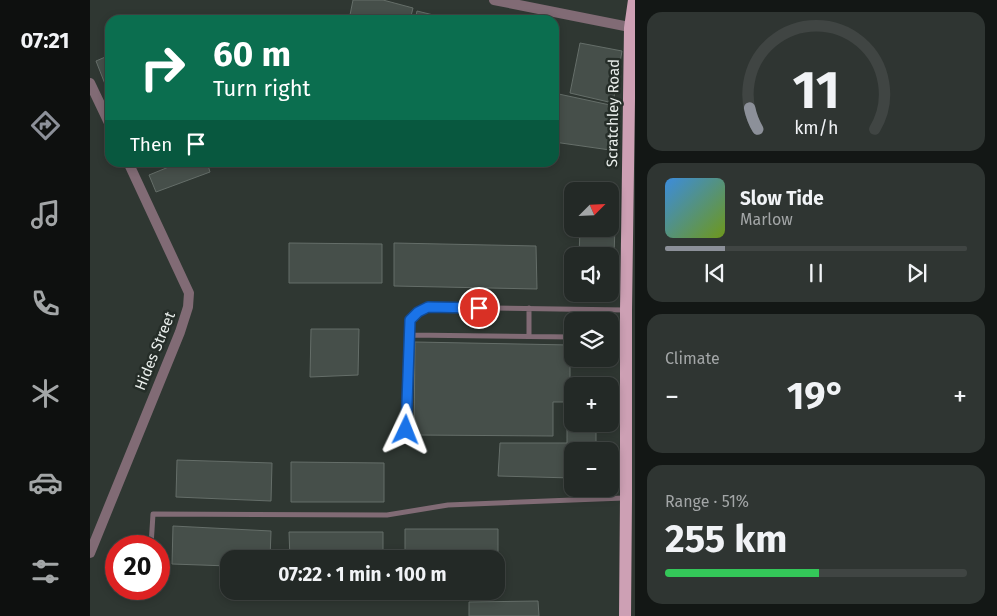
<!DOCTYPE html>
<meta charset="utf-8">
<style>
:root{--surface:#232926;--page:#2f3532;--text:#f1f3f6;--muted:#a3a6a7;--line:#404543;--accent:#8c9099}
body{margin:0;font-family:"Fira Sans",sans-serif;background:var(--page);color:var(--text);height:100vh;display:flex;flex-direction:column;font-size:19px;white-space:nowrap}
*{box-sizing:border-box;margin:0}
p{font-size:16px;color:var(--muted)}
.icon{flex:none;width:28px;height:28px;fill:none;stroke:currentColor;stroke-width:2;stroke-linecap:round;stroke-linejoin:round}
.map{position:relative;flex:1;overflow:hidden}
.drawer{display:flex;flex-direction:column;gap:12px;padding:12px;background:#131715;width:362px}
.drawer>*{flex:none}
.top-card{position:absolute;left:15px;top:15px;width:454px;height:152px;border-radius:15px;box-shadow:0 2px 8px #0003,0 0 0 1px var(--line);background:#0b6e4f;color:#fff;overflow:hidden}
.needle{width:32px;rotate:66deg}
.buttons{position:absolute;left:474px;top:182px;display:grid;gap:10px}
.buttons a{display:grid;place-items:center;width:55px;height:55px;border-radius:10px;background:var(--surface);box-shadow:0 2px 8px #0003,0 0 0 1px var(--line);font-size:25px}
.speed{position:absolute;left:15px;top:535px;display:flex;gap:10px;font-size:25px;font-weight:700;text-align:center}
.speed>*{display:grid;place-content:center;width:65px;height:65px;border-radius:50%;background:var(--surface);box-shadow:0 2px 8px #0003,0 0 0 1px var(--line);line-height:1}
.speed .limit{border:8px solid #d22;background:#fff;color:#111}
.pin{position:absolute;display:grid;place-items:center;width:42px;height:42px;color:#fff;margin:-21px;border:2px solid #fff;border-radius:50%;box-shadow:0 1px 5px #0007}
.me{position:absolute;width:55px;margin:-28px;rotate:2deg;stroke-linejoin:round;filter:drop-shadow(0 0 4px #0008)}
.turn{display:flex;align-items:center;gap:18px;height:105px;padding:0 25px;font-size:22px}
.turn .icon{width:65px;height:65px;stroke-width:2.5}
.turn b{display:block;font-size:35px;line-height:42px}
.then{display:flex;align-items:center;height:48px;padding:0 25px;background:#0003;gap:10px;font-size:19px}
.big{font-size:38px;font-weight:700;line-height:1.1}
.drawer .card{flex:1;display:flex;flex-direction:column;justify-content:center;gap:8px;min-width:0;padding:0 18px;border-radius:15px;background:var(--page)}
.drawer .dial{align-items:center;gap:0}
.dial svg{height:130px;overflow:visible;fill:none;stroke:var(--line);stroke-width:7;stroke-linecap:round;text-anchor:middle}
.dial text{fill:var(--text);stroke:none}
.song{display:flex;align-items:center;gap:15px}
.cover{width:60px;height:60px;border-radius:8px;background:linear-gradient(135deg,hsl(210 70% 55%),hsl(80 70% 35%))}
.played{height:5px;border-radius:2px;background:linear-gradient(90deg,var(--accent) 20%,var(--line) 20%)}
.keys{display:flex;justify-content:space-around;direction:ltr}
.heat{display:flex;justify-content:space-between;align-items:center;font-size:28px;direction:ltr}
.charge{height:8px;border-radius:4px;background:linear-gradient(90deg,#34c759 51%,var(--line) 0)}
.trip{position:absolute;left:130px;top:550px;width:285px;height:50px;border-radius:15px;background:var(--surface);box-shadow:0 2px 8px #0003,0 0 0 1px var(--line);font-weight:700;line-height:50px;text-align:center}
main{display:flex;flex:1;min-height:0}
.tab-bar{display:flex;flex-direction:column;width:90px;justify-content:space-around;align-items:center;background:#0e100f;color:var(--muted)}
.tab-bar .icon{width:35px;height:35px}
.tab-bar .active{color:var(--accent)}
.tab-bar b{font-size:22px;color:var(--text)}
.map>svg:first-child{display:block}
.building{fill:#464f4a;stroke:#656e69}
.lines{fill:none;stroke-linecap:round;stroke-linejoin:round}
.lane{stroke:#816b75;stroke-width:5}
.street{stroke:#816b75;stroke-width:10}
.primary{stroke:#cda0b4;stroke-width:12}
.route-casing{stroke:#114b97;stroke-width:12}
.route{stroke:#1a73e8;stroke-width:9}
.labels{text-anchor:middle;stroke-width:5;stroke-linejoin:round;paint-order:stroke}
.street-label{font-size:15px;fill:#e9eeeb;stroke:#252d28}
</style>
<main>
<nav class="tab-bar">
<b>07:21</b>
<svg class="icon active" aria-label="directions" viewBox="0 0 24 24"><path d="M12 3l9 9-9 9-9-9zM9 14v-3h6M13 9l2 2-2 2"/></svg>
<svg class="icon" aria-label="music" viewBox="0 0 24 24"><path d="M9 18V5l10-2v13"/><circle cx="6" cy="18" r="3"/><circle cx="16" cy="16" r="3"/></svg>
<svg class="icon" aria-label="phone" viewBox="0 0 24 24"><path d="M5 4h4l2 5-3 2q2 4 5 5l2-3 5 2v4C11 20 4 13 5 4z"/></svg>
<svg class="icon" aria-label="climate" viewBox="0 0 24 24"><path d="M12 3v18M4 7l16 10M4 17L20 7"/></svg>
<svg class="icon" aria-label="car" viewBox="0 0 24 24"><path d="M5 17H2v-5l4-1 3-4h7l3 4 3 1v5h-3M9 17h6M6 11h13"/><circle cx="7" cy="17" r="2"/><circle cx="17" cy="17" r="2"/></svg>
<svg class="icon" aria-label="filters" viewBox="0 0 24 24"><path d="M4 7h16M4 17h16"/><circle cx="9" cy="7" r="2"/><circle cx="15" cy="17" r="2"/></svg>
</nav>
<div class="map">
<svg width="545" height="616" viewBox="0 0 545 616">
<rect width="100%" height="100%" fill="#2f3732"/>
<path class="building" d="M 263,0 L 293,0 L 323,8 L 320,20 L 259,20 Z
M 327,11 L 364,20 L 325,20 Z
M 490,43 L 532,51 L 523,103 L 480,93 Z
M 20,55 L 20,82 L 15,84 L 6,61 Z
M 464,93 L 520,105 L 520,150 L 464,142 Z
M 91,162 L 117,162 L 120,172 L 66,192 L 59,175 Z
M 135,162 L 164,162 L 163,167 Z
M 520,226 L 525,227 L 523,283 L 520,283 L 520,256 L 489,256 L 490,229 L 520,229 Z
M 199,243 L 292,244 L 292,283 L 199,283 Z
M 304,243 L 446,246 L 447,289 L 304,286 Z
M 221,329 L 269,329 L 268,375 L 220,377 Z
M 325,342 L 480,345 L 480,402 L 463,402 L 463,436 L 324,435 Z
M 477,429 L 506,431 L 506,451 L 482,451 L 482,478 L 408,476 L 410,443 L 477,443 Z
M 87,460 L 182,463 L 181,501 L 86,497 Z
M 201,462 L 294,463 L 294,502 L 201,502 Z
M 83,526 L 181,531 L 180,559 L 139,559 L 139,566 L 82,564 Z
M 315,529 L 408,529 L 408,568 L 406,568 L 406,559 L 315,559 Z
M 199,532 L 293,532 L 293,559 L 200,559 Z
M 448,601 L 449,616 L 379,616 L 379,602 Z"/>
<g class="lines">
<path class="lane" d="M 439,308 L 439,336
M 319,335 L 482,337
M 316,429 L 320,321 L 328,312 L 338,307 L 535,310
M 61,546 L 63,514 L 297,515 L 358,505 L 534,498"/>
<path class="street" d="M 404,0 L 545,28
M 0,83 L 20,125
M 0,553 L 90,332 L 98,307 L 99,293 L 38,162"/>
<path class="primary" d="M 535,616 L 536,497 L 536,310 L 540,28 L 544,0"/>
</g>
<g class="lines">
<g class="route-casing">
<path id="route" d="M 316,430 L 320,320 L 328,312 L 338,307 L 389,308"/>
</g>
<use href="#route" class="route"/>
</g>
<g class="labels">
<g class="street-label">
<text transform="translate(523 113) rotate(-89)" y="5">Scratchley Road</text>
<text transform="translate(65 351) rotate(-68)" y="5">Hides Street</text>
</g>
</g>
</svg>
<div class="buttons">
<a><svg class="needle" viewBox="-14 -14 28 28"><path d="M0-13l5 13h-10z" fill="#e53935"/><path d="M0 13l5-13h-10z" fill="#a3a6a7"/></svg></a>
<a><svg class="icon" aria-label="sound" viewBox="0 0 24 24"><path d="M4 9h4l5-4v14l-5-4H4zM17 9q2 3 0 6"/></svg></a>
<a><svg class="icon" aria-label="layers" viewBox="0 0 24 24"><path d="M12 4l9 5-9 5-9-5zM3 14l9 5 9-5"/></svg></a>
<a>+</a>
<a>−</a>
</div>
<div class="speed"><div class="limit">20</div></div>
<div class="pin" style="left:389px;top:308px;background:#d93025"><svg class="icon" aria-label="arrive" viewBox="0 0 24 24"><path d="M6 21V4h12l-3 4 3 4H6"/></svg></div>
<svg class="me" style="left:316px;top:430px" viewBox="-20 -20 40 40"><path d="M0-17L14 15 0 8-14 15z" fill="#1a73e8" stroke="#fff" stroke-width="4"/></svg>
<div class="trip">07:22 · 1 min · 100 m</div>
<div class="top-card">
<div class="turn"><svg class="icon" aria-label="right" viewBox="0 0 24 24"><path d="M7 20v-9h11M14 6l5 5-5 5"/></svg><div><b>60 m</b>Turn right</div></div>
<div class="then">Then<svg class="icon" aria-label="arrive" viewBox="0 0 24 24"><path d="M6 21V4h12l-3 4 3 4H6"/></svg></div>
</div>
</div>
<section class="drawer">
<div class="card dial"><svg viewBox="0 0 100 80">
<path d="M14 69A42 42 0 1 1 86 69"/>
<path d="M14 69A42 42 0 0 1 9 56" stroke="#8c9099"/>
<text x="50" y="56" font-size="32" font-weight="700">11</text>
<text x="50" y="72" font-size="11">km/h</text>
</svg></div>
<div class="card">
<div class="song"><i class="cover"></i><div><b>Slow Tide</b><p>Marlow</p></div></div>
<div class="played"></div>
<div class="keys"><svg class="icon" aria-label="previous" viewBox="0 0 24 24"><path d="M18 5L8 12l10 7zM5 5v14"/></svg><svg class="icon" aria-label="pause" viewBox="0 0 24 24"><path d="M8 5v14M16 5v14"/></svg><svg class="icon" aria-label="next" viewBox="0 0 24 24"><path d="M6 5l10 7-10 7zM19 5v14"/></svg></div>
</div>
<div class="card"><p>Climate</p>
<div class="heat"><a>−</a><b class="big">19°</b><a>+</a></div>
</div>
<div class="card"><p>Range · 51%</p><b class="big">255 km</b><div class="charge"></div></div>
</section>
</main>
